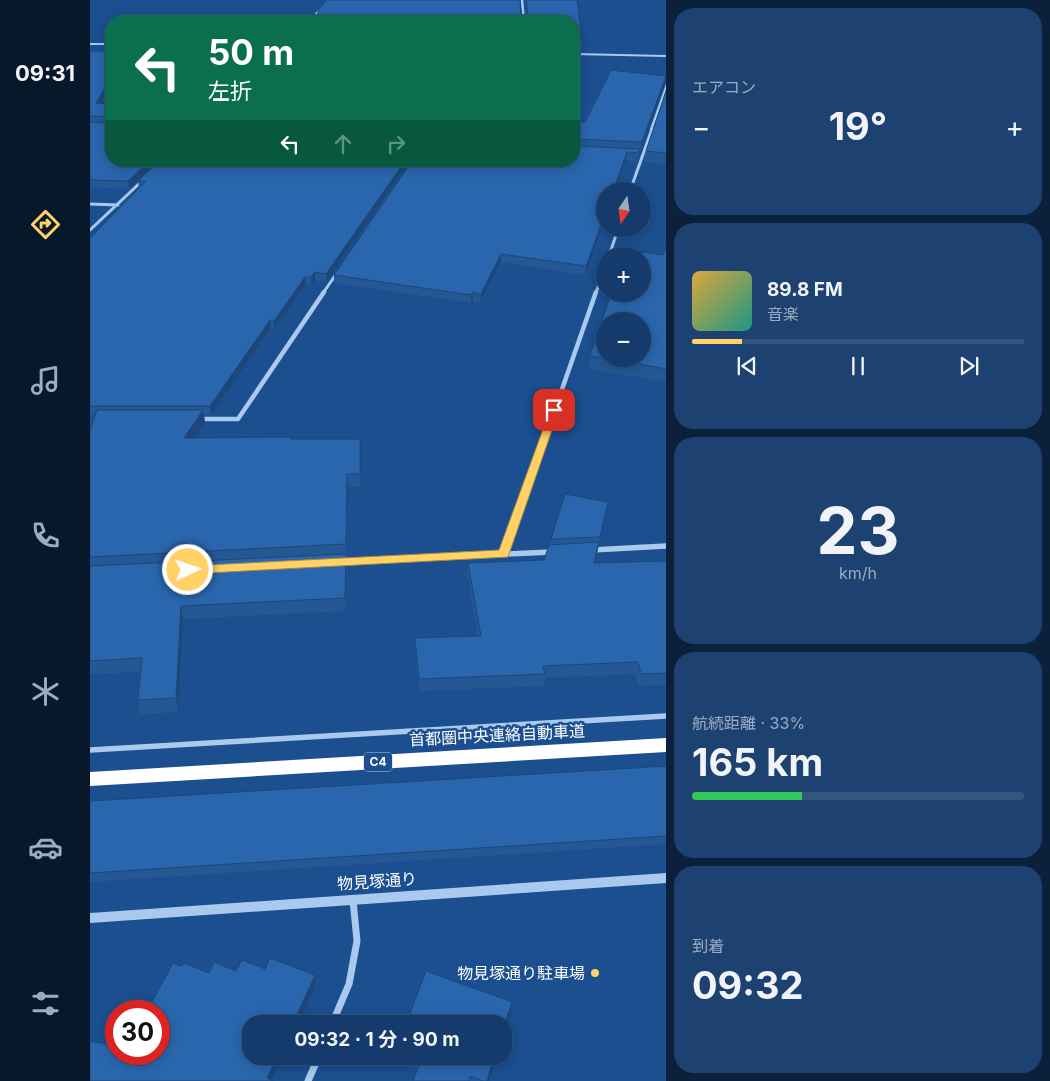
<!DOCTYPE html>
<html lang="ja">
<meta charset="utf-8">
<style>
:root{--surface:#143b6b;--page:#1d4271;--text:#f1f3f6;--muted:#9dadc1;--line:#33557e;--accent:#ffd166}
body{margin:0;font-family:Inter,"Noto Sans JP",sans-serif;background:var(--page);color:var(--text);height:100vh;display:flex;flex-direction:column;font-size:19px;white-space:nowrap}
*{box-sizing:border-box;margin:0}
p{font-size:16px;color:var(--muted)}
.icon{flex:none;width:28px;height:28px;fill:none;stroke:currentColor;stroke-width:2;stroke-linecap:round;stroke-linejoin:round}
.map{position:relative;flex:1;overflow:hidden}
.side{display:flex;flex-direction:column;gap:8px;padding:8px;background:#0b203b;width:384px}
.side>*{flex:none}
.banner{position:absolute;left:15px;top:15px;width:475px;height:152px;border-radius:20px;box-shadow:0 2px 12px #0003,0 0 0 1px var(--line);background:#0b6e4f;color:#fff;overflow:hidden}
.needle{width:32px;rotate:193deg}
.buttons{position:absolute;left:506px;top:182px;display:grid;gap:10px}
.buttons a{display:grid;place-items:center;width:55px;height:55px;border-radius:50%;background:var(--surface);box-shadow:0 2px 12px #0003,0 0 0 1px var(--line);font-size:25px}
.speed{position:absolute;left:15px;top:1000px;display:flex;gap:10px;font-size:25px;font-weight:700;text-align:center}
.speed>*{display:grid;place-content:center;width:65px;height:65px;border-radius:50%;background:var(--surface);box-shadow:0 2px 12px #0003,0 0 0 1px var(--line);line-height:1}
.speed .limit{border:8px solid #d22;background:#fff;color:#111}
.pin{position:absolute;display:grid;place-items:center;width:42px;height:42px;color:#fff;margin:-21px;border-radius:10px;box-shadow:0 2px 8px #0006}
.me{position:absolute;width:55px;margin:-28px;rotate:87deg;stroke-linejoin:round;filter:drop-shadow(0 0 4px #0008)}
.turn{display:flex;align-items:center;gap:18px;height:105px;padding:0 20px;font-size:22px}
.turn .icon{width:65px;height:65px;stroke-width:2.5}
.turn b{display:block;font-size:35px;line-height:42px}
.lanes{display:flex;align-items:center;height:48px;padding:0 20px;background:#0003;justify-content:center;gap:25px;direction:ltr}
.lanes .off{opacity:.35}
.big{font-size:38px;font-weight:700;line-height:1.1}
.side .tile{flex:1;display:flex;flex-direction:column;justify-content:center;gap:8px;min-width:0;padding:0 18px;border-radius:20px;background:var(--page)}
.side .dial{align-items:center;gap:0}
.dial b{font-size:65px;line-height:1}
.song{display:flex;align-items:center;gap:15px}
.cover{width:60px;height:60px;border-radius:8px;background:linear-gradient(135deg,hsl(40 70% 55%),hsl(170 70% 35%))}
.played{height:5px;border-radius:2px;background:linear-gradient(90deg,var(--accent) 15%,var(--line) 15%)}
.keys{display:flex;justify-content:space-around;direction:ltr}
.heat{display:flex;justify-content:space-between;align-items:center;font-size:28px;direction:ltr}
.charge{height:8px;border-radius:4px;background:linear-gradient(90deg,#34c759 33%,var(--line) 0)}
.trip{position:absolute;left:152px;top:1015px;width:270px;height:50px;border-radius:20px;background:var(--surface);box-shadow:0 2px 12px #0003,0 0 0 1px var(--line);font-weight:700;line-height:50px;text-align:center}
main{display:flex;flex:1;min-height:0}
.tabs{display:flex;flex-direction:column;width:90px;justify-content:space-around;align-items:center;background:#08182b;color:var(--muted)}
.tabs .icon{width:35px;height:35px}
.tabs .selected{color:var(--accent)}
.tabs b{font-size:22px;color:var(--text)}
.map>svg:first-child{display:block}
.lines{fill:none;stroke-linecap:round;stroke-linejoin:round}
.minor-far4{stroke:#a9c9ee;stroke-width:2.5}
.minor-far3{stroke:#a9c9ee;stroke-width:3}
.minor-far2{stroke:#a9c9ee;stroke-width:4.5}
.minor-far1{stroke:#a9c9ee;stroke-width:5.5}
.minor{stroke:#a9c9ee;stroke-width:7}
.tertiary{fill:#a9c9ee;fill-rule:evenodd}
.motorway{fill:#fff;fill-rule:evenodd}
.wall{fill:#245895}
.shaded-wall{fill:#1d4779}
.building{fill:#2a66ad;stroke:#1d4779;fill-rule:evenodd}
.route{fill:#ffd166;stroke:#a68842}
.poi-dot{fill:#ffd166;stroke:#1b4f8f;stroke-width:2}
.labels{text-anchor:middle;stroke-width:5;stroke-linejoin:round;paint-order:stroke}
.shield{fill:#1b4f8f;stroke:#bbcadd;stroke-width:1}
.shield-label{font-size:12px;font-weight:bold;fill:#fff}
.near-street-label{font-size:16px;fill:#fff;stroke:#1b4f8f}
.near-poi-label{font-size:16px;fill:#fff;stroke:#1b4f8f;text-anchor:end}
</style>
<main>
<nav class="tabs">
<b>09:31</b>
<svg class="icon selected" aria-label="directions" viewBox="0 0 24 24"><path d="M12 3l9 9-9 9-9-9zM9 14v-3h6M13 9l2 2-2 2"/></svg>
<svg class="icon" aria-label="music" viewBox="0 0 24 24"><path d="M9 18V5l10-2v13"/><circle cx="6" cy="18" r="3"/><circle cx="16" cy="16" r="3"/></svg>
<svg class="icon" aria-label="phone" viewBox="0 0 24 24"><path d="M5 4h4l2 5-3 2q2 4 5 5l2-3 5 2v4C11 20 4 13 5 4z"/></svg>
<svg class="icon" aria-label="climate" viewBox="0 0 24 24"><path d="M12 3v18M4 7l16 10M4 17L20 7"/></svg>
<svg class="icon" aria-label="car" viewBox="0 0 24 24"><path d="M5 17H2v-5l4-1 3-4h7l3 4 3 1v5h-3M9 17h6M6 11h13"/><circle cx="7" cy="17" r="2"/><circle cx="17" cy="17" r="2"/></svg>
<svg class="icon" aria-label="filters" viewBox="0 0 24 24"><path d="M4 7h16M4 17h16"/><circle cx="9" cy="7" r="2"/><circle cx="15" cy="17" r="2"/></svg>
</nav>
<div class="map">
<svg width="577" height="1081" viewBox="0 0 577 1081">
<rect width="100%" height="100%" fill="#1b4f8f"/>
<g class="lines">
<path class="minor-far4" d="M 432,0 L 434,21
M 220,21 L 239,0
M 561,130 L 577,85"/>
<path class="minor-far3" d="M 540,191 L 562,129
M 0,204 L 28,205
M 0,230 L 52,181
M 519,256 L 528,229
M 233,293 L 247,273
M 506,293 L 515,267"/>
<path class="minor-far2" d="M 108,419 L 148,419 L 234,292
M 434,498 L 506,292"/>
<path class="minor-far1" d="M 502,550 L 577,546
M 414,554 L 434,497
M 250,562 L 461,552
M 0,750 L 577,716"/>
<path class="minor" d="M 242,1024 L 259,984 L 267,941 L 263,900
M 218,1081 L 229,1056"/>
<path class="tertiary" d="M 0,43 L 21,43 L 21,45 L 0,45 Z
M 484,53 L 577,55 L 577,57 L 484,55 Z
M 577,873 L 577,883 L 0,923 L 0,913 Z"/>
<path class="motorway" d="M 577,738 L 577,752 L 0,786 L 0,772 Z"/>
</g>
<path class="wall" d="M 435,0 L 487,0 L 492,39 L 491,46 L 484,46 L 484,21 L 225,21 L 431,15 L 435,18 L 437,16 Z
M 0,51 L 21,87 L 11,104 L 21,104 L 21,161 L 69,161 L 39,189 L 0,187 Z
M 576,76 L 575,83 L 551,150 L 550,149 L 547,161 L 536,160 L 525,191 L 515,191 L 515,219 L 495,275 L 411,262 L 390,302 L 383,301 L 381,303 L 244,283 L 244,275 L 484,161 L 484,122 L 495,122 Z
M 577,88 L 577,164 L 554,162 L 556,151 Z
M 320,161 L 236,282 L 225,280 L 221,286 L 216,285 L 184,329 L 180,329 L 121,415 L 114,415 L 115,423 L 104,438 L 201,439 L 270,439 L 270,487 L 258,487 L 256,611 L 93,619 L 88,712 L 50,714 L 48,700 L 50,672 L 0,674 L 0,431 L 5,415 L 0,415 L 0,238 L 49,189 L 48,181 Z
M 577,244 L 577,382 L 498,369 L 500,356 L 573,255 Z
M 518,502 L 505,563 L 577,561 L 577,685 L 549,686 L 545,674 L 455,678 L 454,686 L 329,691 L 325,650 L 325,638 L 388,636 L 377,575 L 378,563 L 454,560 L 460,545 L 461,539 Z
M 577,766 L 577,844 L 0,882 L 0,801 Z
M 307,1056 L 407,1056 L 399,1081 L 323,1081 L 327,1069 L 306,1062 Z"/>
<path class="shaded-wall" d="M 576,76 L 575,83 L 551,150 L 552,142 Z
M 21,78 L 21,87 L 7,110 L 6,103 Z
M 537,152 L 536,160 L 525,191 L 523,191 Z
M 60,161 L 69,161 L 39,189 L 38,181 Z
M 315,161 L 320,161 L 236,282 L 236,274 Z
M 515,214 L 515,219 L 495,275 L 496,266 Z
M 411,254 L 411,262 L 390,302 L 391,294 Z
M 225,272 L 225,280 L 221,286 L 221,277 Z
M 215,277 L 216,285 L 184,329 L 184,321 Z
M 383,292 L 383,301 L 381,303 L 381,295 Z
M 180,320 L 180,329 L 121,415 L 120,406 Z
M 113,410 L 115,423 L 96,451 L 94,438 Z
M 257,474 L 258,487 L 256,557 L 256,544 Z
M 256,554 L 256,611 L 255,598 Z
M 91,606 L 93,619 L 88,712 L 86,698 Z
M 225,975 L 226,984 L 208,1024 L 203,1024 Z
M 422,1002 L 420,1015 L 414,1034 L 414,1027 Z
M 188,1056 L 193,1056 L 181,1081 L 177,1078 Z
M 404,1056 L 407,1056 L 399,1081 L 397,1081 Z"/>
<path class="building" d="M 237,0 L 430,0 L 431,15 L 435,18 L 438,15 L 436,0 L 487,0 L 492,39 L 484,39 L 484,21 L 225,21 L 229,9 Z
M 0,51 L 21,51 L 21,60 L 18,65 L 21,65 L 21,78 L 6,103 L 21,104 L 21,118 L 21,117 L 0,116 Z
M 521,70 L 576,76 L 552,142 L 485,139 L 484,140 L 484,122 L 495,122 Z
M 577,88 L 577,153 L 556,151 Z
M 0,122 L 20,123 L 21,122 L 21,161 L 60,161 L 38,181 L 0,180 Z
M 484,144 L 485,146 L 550,149 L 548,153 L 537,152 L 523,191 L 515,191 L 515,214 L 496,266 L 411,254 L 391,294 L 383,292 L 381,295 L 244,275 L 322,161 L 484,161 Z
M 69,161 L 315,161 L 236,274 L 225,272 L 221,277 L 215,277 L 184,321 L 180,320 L 120,406 L 0,406 L 0,238 L 56,181 L 48,181 Z
M 577,244 L 577,369 L 500,356 L 521,294 L 552,294 L 552,256 L 533,256 L 536,250 L 573,255 ZM 515,321 L 552,321 L 552,359 L 515,359 Z
M 7,410 L 113,410 L 94,438 L 201,437 L 201,439 L 270,439 L 270,474 L 257,474 L 256,544 L 0,557 L 0,431 Z
M 475,494 L 518,502 L 510,537 L 461,539 Z
M 509,542 L 504,563 L 577,561 L 577,673 L 551,674 L 548,662 L 453,666 L 455,674 L 329,679 L 325,638 L 391,636 L 378,563 L 454,560 L 459,545 Z
M 256,554 L 255,598 L 91,606 L 86,698 L 48,700 L 52,658 L 0,661 L 0,566 Z
M 577,766 L 577,836 L 0,873 L 0,801 Z
M 180,958 L 225,975 L 203,1024 L 161,1024 L 161,1056 L 188,1056 L 177,1078 L 183,1081 L 0,1081 L 0,1041 L 26,1046 L 26,1054 L 69,1054 L 69,1011 L 57,1011 L 83,963 L 92,966 L 94,963 L 119,973 L 124,962 L 146,971 L 152,960 L 175,969 Z
M 336,971 L 422,1002 L 414,1027 L 414,1024 L 316,1024 Z
M 327,1056 L 404,1056 L 397,1081 L 393,1081 L 380,1076 L 379,1081 L 323,1081 L 332,1058 Z"/>
<path class="route" d="M 464,407 L 469,410 L 418,557 L 98,574 L 93,570 L 98,566 L 409,550 L 460,410 Z"/>
<circle class="poi-dot" cx="505" cy="973" r="5"/>
<g class="labels">
<rect class="shield" x="274" y="752.5" width="28" height="19" rx="4"/>
<g class="shield-label">
<text x="288" y="766">C4</text>
</g>
<g class="near-street-label">
<text transform="translate(407 735) rotate(-3)" y="6">首都圏中央連絡自動車道</text>
<text transform="translate(287 881) rotate(-4)" y="6">物見塚通り</text>
</g>
<g class="near-poi-label">
<text x="495" y="979">物見塚通り駐車場</text>
</g>
</g>
</svg>
<div class="buttons">
<a><svg class="needle" viewBox="-14 -14 28 28"><path d="M0-13l5 13h-10z" fill="#e53935"/><path d="M0 13l5-13h-10z" fill="#9dadc1"/></svg></a>
<a>+</a>
<a>−</a>
</div>
<div class="speed"><div class="limit">30</div></div>
<div class="pin" style="left:464px;top:410px;background:#d93025"><svg class="icon" aria-label="arrive" viewBox="0 0 24 24"><path d="M6 21V4h12l-3 4 3 4H6"/></svg></div>
<svg class="me" style="left:98px;top:570px" viewBox="-20 -20 40 40"><circle r="17" fill="#ffd166" stroke="#fff" stroke-width="3"/><path d="M0-11L8 9 0 5-8 9z" fill="#fff"/></svg>
<div class="trip">09:32 · 1 分 · 90 m</div>
<div class="banner">
<div class="turn"><svg class="icon" aria-label="left" viewBox="0 0 24 24"><path d="M17 20v-9H6M10 6l-5 5 5 5"/></svg><div><b>50 m</b>左折</div></div>
<div class="lanes"><svg class="icon" aria-label="left" viewBox="0 0 24 24"><path d="M17 20v-9H6M10 6l-5 5 5 5"/></svg><svg class="icon off" aria-label="ahead" viewBox="0 0 24 24"><path d="M12 20V5M6 11l6-6 6 6"/></svg><svg class="icon off" aria-label="right" viewBox="0 0 24 24"><path d="M7 20v-9h11M14 6l5 5-5 5"/></svg></div>
</div>
</div>
<section class="side">
<div class="tile"><p>エアコン</p>
<div class="heat"><a>−</a><b class="big">19°</b><a>+</a></div>
</div>
<div class="tile">
<div class="song"><i class="cover"></i><div><b>89.8 FM</b><p>音楽</p></div></div>
<div class="played"></div>
<div class="keys"><svg class="icon" aria-label="previous" viewBox="0 0 24 24"><path d="M18 5L8 12l10 7zM5 5v14"/></svg><svg class="icon" aria-label="pause" viewBox="0 0 24 24"><path d="M8 5v14M16 5v14"/></svg><svg class="icon" aria-label="next" viewBox="0 0 24 24"><path d="M6 5l10 7-10 7zM19 5v14"/></svg></div>
</div>
<div class="tile dial"><b>23</b><p>km/h</p></div>
<div class="tile"><p>航続距離 · 33%</p><b class="big">165 km</b><div class="charge"></div></div>
<div class="tile"><p>到着</p><b class="big">09:32</b></div>
</section>
</main>
